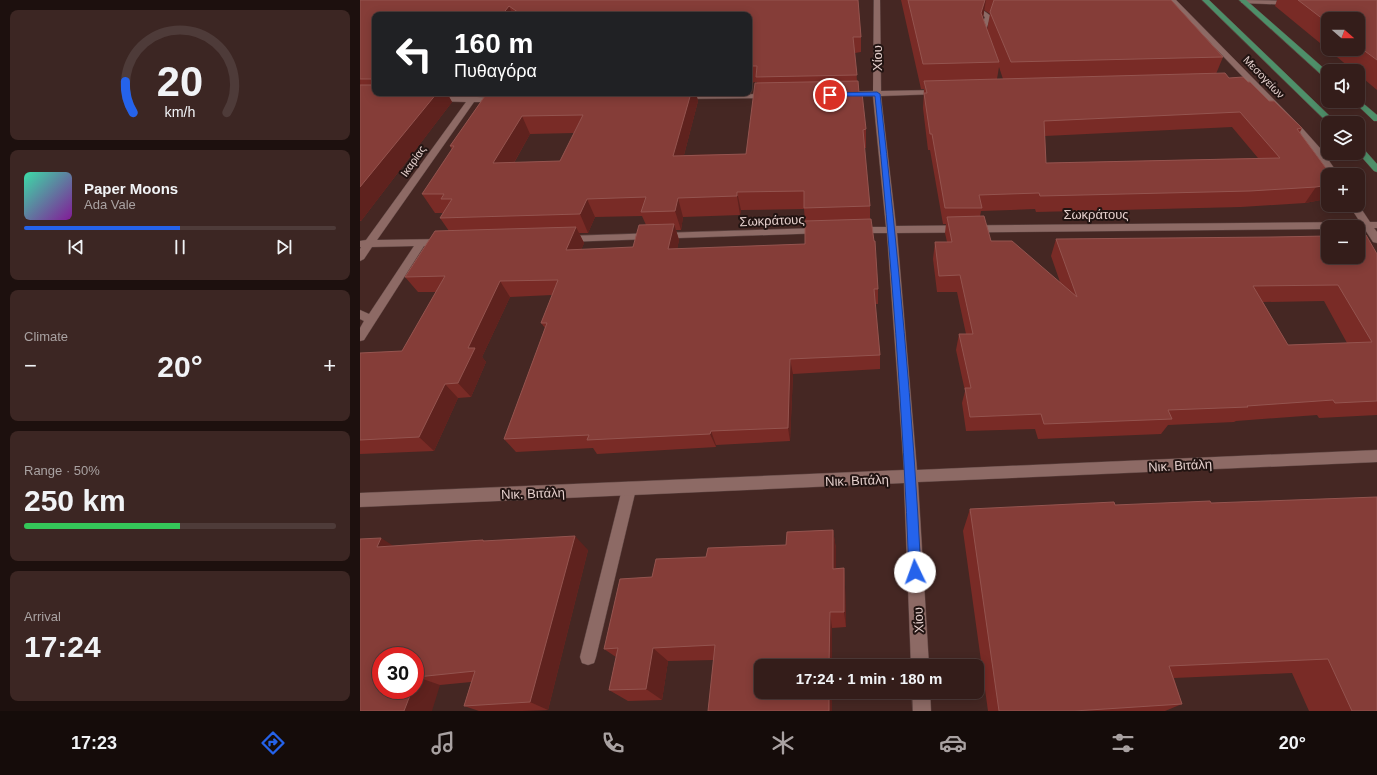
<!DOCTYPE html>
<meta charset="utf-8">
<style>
:root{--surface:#341d1a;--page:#3c2623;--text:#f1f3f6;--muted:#a9a2a2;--line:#4e3b39;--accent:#2563eb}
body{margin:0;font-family:Arial,sans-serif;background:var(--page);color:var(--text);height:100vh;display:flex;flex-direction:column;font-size:15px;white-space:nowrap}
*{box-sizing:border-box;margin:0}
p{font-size:13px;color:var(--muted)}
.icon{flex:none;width:22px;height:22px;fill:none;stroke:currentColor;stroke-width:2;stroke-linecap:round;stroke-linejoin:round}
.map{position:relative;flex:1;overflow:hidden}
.details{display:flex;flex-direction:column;gap:10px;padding:10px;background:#1d100e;width:360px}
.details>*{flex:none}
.hud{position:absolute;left:12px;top:12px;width:380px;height:84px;border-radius:8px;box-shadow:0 2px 10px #0003,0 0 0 1px var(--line);background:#202124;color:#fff;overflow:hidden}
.needle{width:26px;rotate:110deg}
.fabs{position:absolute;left:961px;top:12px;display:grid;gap:8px}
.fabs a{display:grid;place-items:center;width:44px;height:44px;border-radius:8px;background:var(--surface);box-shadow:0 2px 10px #0003,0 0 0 1px var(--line);font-size:20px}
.speed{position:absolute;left:12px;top:647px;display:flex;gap:8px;font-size:20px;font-weight:700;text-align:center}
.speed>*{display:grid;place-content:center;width:52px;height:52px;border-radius:50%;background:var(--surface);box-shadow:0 2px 10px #0003,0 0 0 1px var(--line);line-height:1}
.speed .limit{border:6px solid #d22;background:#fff;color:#111}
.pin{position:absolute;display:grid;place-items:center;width:34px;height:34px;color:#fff;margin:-17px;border:2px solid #fff;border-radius:50%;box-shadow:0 1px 4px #0007}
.me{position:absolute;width:44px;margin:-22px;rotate:357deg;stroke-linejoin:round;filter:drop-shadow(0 0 3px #0008)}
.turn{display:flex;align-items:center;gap:14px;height:84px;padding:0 16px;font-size:18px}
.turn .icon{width:52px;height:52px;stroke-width:2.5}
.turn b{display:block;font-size:28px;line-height:34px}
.big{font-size:30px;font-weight:800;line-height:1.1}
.details .card{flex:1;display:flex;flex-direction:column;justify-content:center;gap:6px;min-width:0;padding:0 14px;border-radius:8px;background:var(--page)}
.details .dial{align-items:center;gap:0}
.dial svg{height:104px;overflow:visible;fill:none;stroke:var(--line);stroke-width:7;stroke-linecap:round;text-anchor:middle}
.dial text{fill:var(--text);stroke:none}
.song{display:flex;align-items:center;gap:12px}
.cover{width:48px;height:48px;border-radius:6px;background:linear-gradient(135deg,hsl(160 70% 55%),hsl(290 70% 35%))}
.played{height:4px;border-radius:2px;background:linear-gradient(90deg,var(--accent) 50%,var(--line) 50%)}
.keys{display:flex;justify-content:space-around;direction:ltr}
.heat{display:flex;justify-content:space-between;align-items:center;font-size:22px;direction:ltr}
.charge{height:6px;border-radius:3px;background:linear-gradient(90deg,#34c759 50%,var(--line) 0)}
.trip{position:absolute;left:394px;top:659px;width:230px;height:40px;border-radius:8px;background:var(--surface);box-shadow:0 2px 10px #0003,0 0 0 1px var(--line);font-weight:800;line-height:40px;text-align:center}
.dock{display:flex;height:64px;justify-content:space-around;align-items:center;background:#150c0a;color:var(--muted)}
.dock .icon{width:28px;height:28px}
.dock .current{color:var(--accent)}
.dock b{font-size:18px;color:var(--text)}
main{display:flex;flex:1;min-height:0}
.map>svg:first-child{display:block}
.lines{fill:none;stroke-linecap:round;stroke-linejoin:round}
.lane-casing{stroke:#5e4542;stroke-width:1}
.street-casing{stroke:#5e4542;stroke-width:1}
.primary-casing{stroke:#5e4542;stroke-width:1}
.lane{fill:#8d6a65;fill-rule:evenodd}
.street{fill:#8d6a65;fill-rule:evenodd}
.primary{fill:#4e8f69;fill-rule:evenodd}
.wall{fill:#792b26;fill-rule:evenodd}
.shaded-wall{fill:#5f221e}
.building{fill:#853d38;stroke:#94544f;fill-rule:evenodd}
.route{fill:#2563eb;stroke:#184099}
.labels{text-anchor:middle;stroke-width:4;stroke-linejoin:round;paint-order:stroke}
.far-street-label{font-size:11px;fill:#e4cfcc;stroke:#221412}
.street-label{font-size:13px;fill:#e4cfcc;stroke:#221412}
</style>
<main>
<section class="details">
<div class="card dial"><svg viewBox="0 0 100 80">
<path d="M14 69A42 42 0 1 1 86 69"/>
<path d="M14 69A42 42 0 0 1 8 45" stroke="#2563eb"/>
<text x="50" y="56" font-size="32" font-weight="700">20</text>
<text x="50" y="72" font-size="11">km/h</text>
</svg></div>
<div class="card">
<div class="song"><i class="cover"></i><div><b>Paper Moons</b><p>Ada Vale</p></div></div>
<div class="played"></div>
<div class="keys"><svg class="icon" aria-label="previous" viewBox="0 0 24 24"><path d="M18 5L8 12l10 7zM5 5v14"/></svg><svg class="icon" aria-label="pause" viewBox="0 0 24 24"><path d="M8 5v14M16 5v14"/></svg><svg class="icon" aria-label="next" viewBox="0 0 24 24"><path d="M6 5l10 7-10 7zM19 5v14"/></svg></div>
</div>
<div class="card"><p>Climate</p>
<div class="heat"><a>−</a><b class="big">20°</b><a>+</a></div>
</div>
<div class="card"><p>Range · 50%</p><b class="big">250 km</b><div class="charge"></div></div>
<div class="card"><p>Arrival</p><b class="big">17:24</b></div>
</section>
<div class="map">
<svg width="1017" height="711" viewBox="0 0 1017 711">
<rect width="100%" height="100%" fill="#452723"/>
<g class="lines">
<g class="lane-casing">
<path id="lane" d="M 608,6 L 620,8 L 631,16 L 626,30 L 625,40 L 621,40 L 619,33 L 625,17 L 616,11 L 606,9 L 605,8 Z
M 269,482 L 274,484 L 276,489 L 236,657 L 234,663 L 228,665 L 222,663 L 220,657 L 262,489 L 264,484 Z"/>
</g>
<g class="street-casing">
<path id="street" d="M 514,0 L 520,0 L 521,91 L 578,90 L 582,92 L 578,94 L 521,96 L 536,226 L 1000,222 L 989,205 L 998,204 L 1010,222 L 1017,222 L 1017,228 L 1014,228 L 1017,232 L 1017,243 L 1013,242 L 1004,228 L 998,228 L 998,227 L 968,227 L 968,229 L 537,233 L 557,470 L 1017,450 L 1017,462 L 558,482 L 569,666 L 551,666 L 544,483 L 0,507 L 0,493 L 544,470 L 527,233 L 497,233 L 492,230 L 497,227 L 526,227 L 513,96 L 487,96 L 483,94 L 487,92 L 513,91 Z
M 809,0 L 816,0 L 943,129 L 960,148 L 979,175 L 969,175 L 954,152 L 937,133 Z
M 884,0 L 932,1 L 935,3 L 932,5 L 882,3 L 881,2 Z
M 111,94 L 117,94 L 117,97 L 138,98 L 142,100 L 138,102 L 114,102 L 17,240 L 85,239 L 90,242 L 85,245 L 64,246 L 4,340 L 0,341 L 0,328 L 4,321 L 0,319 L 0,310 L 9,314 L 54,246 L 12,247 L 4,259 L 0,261 L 0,249 L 1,247 L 0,247 L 0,241 L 6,240 L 106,102 L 75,101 L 72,101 L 72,97 L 109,97 Z
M 408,94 L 411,94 L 411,98 L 321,99 L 317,97 L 321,95 Z
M 461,228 L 466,231 L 465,233 L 205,242 L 200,239 L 205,236 Z
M 552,692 L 570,692 L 571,711 L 553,711 Z"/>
</g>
<g class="primary-casing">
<path id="primary" d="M 842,0 L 849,0 L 977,123 L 968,123 Z
M 879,0 L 886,0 L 968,72 L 968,78 L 965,78 Z
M 998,99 L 1017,115 L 1017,121 L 1014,121 L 993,101 L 998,101 Z
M 998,145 L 1001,146 L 1017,164 L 1017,172 L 1014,171 L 998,153 Z"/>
</g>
<use href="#lane" class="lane"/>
<use href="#street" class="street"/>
<use href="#primary" class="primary"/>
</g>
<path class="wall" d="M 0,0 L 498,0 L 501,37 L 501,52 L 495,53 L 497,81 L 506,129 L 506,148 L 504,148 L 510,206 L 510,219 L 518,289 L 518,304 L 515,304 L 520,355 L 520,369 L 433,374 L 430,441 L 356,445 L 356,447 L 237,454 L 233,448 L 156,452 L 144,439 L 185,328 L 181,323 L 192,295 L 150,297 L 122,357 L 126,362 L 111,397 L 98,398 L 74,451 L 0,454 L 0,353 L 42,351 L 76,292 L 58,292 L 45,277 L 89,231 L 80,218 L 83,213 L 75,213 L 62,194 L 92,150 L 90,146 L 127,93 L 340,93 L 339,94 L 336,94 L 338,101 L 324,155 L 386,154 L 397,82 L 389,83 L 389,15 L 15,15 L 15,93 L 99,93 L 97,95 L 88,95 L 92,102 L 1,221 L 0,221 ZM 214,133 L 200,161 L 154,163 L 170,134 ZM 444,209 L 445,221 L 445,244 L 317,249 L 319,240 L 316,230 L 321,230 L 323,217 L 380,215 L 381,210 ZM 282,216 L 286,225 L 273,247 L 221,250 L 224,243 L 219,233 L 228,233 L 235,217 Z
M 541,0 L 811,0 L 863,57 L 856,74 L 869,78 L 888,82 L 909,101 L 942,128 L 940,132 L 966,199 L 945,203 L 881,207 L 676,212 L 675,209 L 621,211 L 620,217 L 631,241 L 700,282 L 691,256 L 696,239 L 1017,254 L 1017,415 L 959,418 L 957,415 L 876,421 L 874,422 L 808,425 L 801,434 L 678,439 L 675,429 L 606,431 L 602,403 L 605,391 L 596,350 L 599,334 L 606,334 L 597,292 L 577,292 L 573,259 L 575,242 L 587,242 L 585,233 L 586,224 L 583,224 L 570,150 L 568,150 L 563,108 L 564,89 L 561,89 ZM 624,10 L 630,14 L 627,30 L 623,18 ZM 639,67 L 643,79 L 637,79 ZM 872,127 L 898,158 L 686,163 L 685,136 ZM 964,301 L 987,343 L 928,345 L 903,302 Z
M 917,0 L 1017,0 L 1017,90 L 998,74 L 998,71 L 994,71 L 915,6 ZM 968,19 L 998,19 L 998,49 L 968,49 Z
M 851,503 L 1017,711 L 949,711 L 932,673 L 814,678 L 822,704 L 805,711 L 628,711 L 603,531 L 610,509 Z
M 473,530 L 476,549 L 476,568 L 484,568 L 485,586 L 486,627 L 472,628 L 472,666 L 401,666 L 401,692 L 472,692 L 472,711 L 348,711 L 354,660 L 308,661 L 302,700 L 268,701 L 249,690 L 256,657 L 244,649 L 260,579 L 292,577 L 296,559 L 346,557 L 348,548 L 426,545 L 427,532 Z
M 123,540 L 125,541 L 228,550 L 188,710 L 163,711 L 119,711 L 104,706 L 111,682 L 80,685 L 0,711 L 34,546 Z"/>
<path class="shaded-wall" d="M 625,0 L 626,0 L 623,18 L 618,36 L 621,13 Z
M 149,6 L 153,15 L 142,15 Z
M 77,93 L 87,93 L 92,102 L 1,221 L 0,220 L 0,187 Z
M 331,93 L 336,93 L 338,101 L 319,174 L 313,156 Z
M 162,116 L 170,134 L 143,182 L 133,163 Z
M 968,185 L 968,196 L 966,199 L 945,203 L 956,187 Z
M 377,192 L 381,210 L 380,215 L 377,196 Z
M 318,198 L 323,217 L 321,230 L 315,211 Z
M 227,199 L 235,217 L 228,233 L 220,214 Z
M 314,224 L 319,240 L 314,265 L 308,249 Z
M 216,227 L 224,243 L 214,266 L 206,250 Z
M 140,281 L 150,297 L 122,357 L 126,362 L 111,397 L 98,383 L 108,348 Z
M 430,359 L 433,374 L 430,441 L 428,428 Z
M 85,384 L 98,398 L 74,451 L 59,437 Z
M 351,431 L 356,445 L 356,447 L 350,434 Z
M 473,530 L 476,549 L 476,586 L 473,569 Z
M 215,536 L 228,550 L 188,710 L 170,702 Z
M 21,538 L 43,552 L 17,547 Z
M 484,568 L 485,586 L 486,627 L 484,612 Z
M 470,612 L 472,628 L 472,666 L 469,666 Z
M 293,648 L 308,661 L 302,700 L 286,689 Z
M 57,677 L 80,685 L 72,711 L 44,711 L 52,690 L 55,690 L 55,682 Z
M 469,692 L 472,692 L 472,711 L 469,711 Z"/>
<path class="building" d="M 0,0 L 498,0 L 501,37 L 493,37 L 497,75 L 396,77 L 397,66 L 389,66 L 389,15 L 162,15 L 149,6 L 142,15 L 15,15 L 15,79 L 0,79 Z
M 548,0 L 625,0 L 621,13 L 639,62 L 563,64 Z
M 634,0 L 811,0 L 863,57 L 651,62 L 630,12 Z
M 938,0 L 1017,0 L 1017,60 L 998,46 L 998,19 L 968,19 L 968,23 Z
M 865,73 L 869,78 L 883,77 L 888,82 L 890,82 L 909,101 L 914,101 L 942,128 L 937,129 L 971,175 L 968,175 L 968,185 L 956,187 L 890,191 L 680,196 L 679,193 L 619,195 L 622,208 L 585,208 L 572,134 L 570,134 L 564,93 L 567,93 L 564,81 ZM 880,112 L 920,158 L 686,163 L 684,121 Z
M 498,81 L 499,93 L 502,93 L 506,129 L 503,130 L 510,206 L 444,208 L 444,191 L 377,192 L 377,196 L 318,198 L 315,211 L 281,212 L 286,197 L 227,199 L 220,214 L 80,218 L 92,199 L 81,199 L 84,194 L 62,194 L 94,146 L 90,146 L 127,93 L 331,93 L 313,156 L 386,154 L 395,83 ZM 223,115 L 200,161 L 133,163 L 162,116 Z
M 0,85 L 15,85 L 15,93 L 77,93 L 0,187 Z
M 624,216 L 631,241 L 652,241 L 717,297 L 696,239 L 912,237 L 968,236 L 968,257 L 998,257 L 998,235 L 1006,235 L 1017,254 L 1017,401 L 975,403 L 973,400 L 887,406 L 888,407 L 808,410 L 812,419 L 684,424 L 681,414 L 610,417 L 605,388 L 611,388 L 599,334 L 613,334 L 600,275 L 579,276 L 575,242 L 592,242 L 587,217 ZM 978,285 L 1012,342 L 928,345 L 893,286 Z
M 511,219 L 514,241 L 515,241 L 518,289 L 514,289 L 520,355 L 430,359 L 428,428 L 351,431 L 350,434 L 227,440 L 229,435 L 144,439 L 187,323 L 181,323 L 198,280 L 140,281 L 108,348 L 115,348 L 98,383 L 85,384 L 59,437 L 0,440 L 0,353 L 42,351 L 85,276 L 45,277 L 75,231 L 216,227 L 206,250 L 273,247 L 279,225 L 314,224 L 308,249 L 445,244 L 445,221 Z
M 1017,497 L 1017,711 L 992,711 L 968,659 L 809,666 L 822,704 L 714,711 L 639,711 L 610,509 L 754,502 L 755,505 L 850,501 L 851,503 Z
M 473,530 L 473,569 L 484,568 L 484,612 L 470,612 L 469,666 L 401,666 L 401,692 L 469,692 L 469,711 L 348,711 L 355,645 L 293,648 L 286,689 L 249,690 L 258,648 L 244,649 L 260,579 L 292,577 L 296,559 L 346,557 L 348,548 L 426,545 L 427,532 Z
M 215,536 L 170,702 L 104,706 L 115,671 L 57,677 L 55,682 L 55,656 L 21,656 L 21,690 L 52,690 L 44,711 L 0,711 L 0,539 L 21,538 L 17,547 L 123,540 L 123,541 Z"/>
<path class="route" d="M 517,92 L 520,94 C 538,253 553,412 561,572 L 559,576 L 555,577 L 551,576 L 549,572 C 543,413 531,254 515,96 L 470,96 L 468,95 L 470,93 Z"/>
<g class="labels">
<g class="far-street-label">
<text transform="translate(904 77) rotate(46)" y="4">Μεσογείων</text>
<text transform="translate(53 161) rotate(-55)" y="4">Ικαρίας</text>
</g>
<g class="street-label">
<text transform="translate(517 58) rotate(-90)" y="5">Χίου</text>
<text x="736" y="219">Σωκράτους</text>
<text transform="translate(412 220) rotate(-2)" y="5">Σωκράτους</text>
<text transform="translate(820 465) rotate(-3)" y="5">Νικ. Βιτάλη</text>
<text transform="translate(497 480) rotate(-2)" y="5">Νικ. Βιτάλη</text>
<text transform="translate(173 493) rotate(-2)" y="5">Νικ. Βιτάλη</text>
<text transform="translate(558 620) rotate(-93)" y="5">Χίου</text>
</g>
</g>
</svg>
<div class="fabs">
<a><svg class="needle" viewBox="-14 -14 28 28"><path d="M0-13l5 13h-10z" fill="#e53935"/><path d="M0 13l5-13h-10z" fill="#a9a2a2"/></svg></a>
<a><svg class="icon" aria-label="sound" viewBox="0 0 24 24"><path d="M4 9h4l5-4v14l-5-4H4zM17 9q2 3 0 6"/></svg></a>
<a><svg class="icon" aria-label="layers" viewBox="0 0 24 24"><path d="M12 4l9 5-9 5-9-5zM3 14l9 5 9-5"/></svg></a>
<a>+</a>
<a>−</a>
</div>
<div class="speed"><div class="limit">30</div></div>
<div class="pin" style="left:470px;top:95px;background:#d93025"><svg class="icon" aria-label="arrive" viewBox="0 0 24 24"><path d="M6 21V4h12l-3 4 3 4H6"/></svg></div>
<svg class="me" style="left:555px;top:572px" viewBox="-20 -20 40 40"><circle r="19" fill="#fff"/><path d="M0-13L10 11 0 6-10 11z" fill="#2563eb"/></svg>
<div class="trip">17:24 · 1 min · 180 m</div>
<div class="hud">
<div class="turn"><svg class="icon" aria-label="left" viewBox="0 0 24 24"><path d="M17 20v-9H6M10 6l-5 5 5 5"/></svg><div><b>160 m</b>Πυθαγόρα</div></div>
</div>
</div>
</main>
<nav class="dock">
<b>17:23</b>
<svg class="icon current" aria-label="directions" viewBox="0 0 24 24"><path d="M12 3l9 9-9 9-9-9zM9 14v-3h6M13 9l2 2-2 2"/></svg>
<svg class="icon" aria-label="music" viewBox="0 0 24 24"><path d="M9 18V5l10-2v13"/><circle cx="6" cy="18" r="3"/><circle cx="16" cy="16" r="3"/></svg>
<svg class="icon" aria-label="phone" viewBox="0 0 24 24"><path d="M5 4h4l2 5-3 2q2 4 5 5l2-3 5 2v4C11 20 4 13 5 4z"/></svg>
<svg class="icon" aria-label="climate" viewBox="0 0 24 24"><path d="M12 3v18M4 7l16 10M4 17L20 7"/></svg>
<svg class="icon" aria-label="car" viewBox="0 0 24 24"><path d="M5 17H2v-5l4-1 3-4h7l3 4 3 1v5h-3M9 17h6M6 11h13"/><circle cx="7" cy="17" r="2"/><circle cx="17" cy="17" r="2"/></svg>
<svg class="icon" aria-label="filters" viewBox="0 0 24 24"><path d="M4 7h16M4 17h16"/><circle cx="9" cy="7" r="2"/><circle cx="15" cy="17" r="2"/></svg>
<b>20°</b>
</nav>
